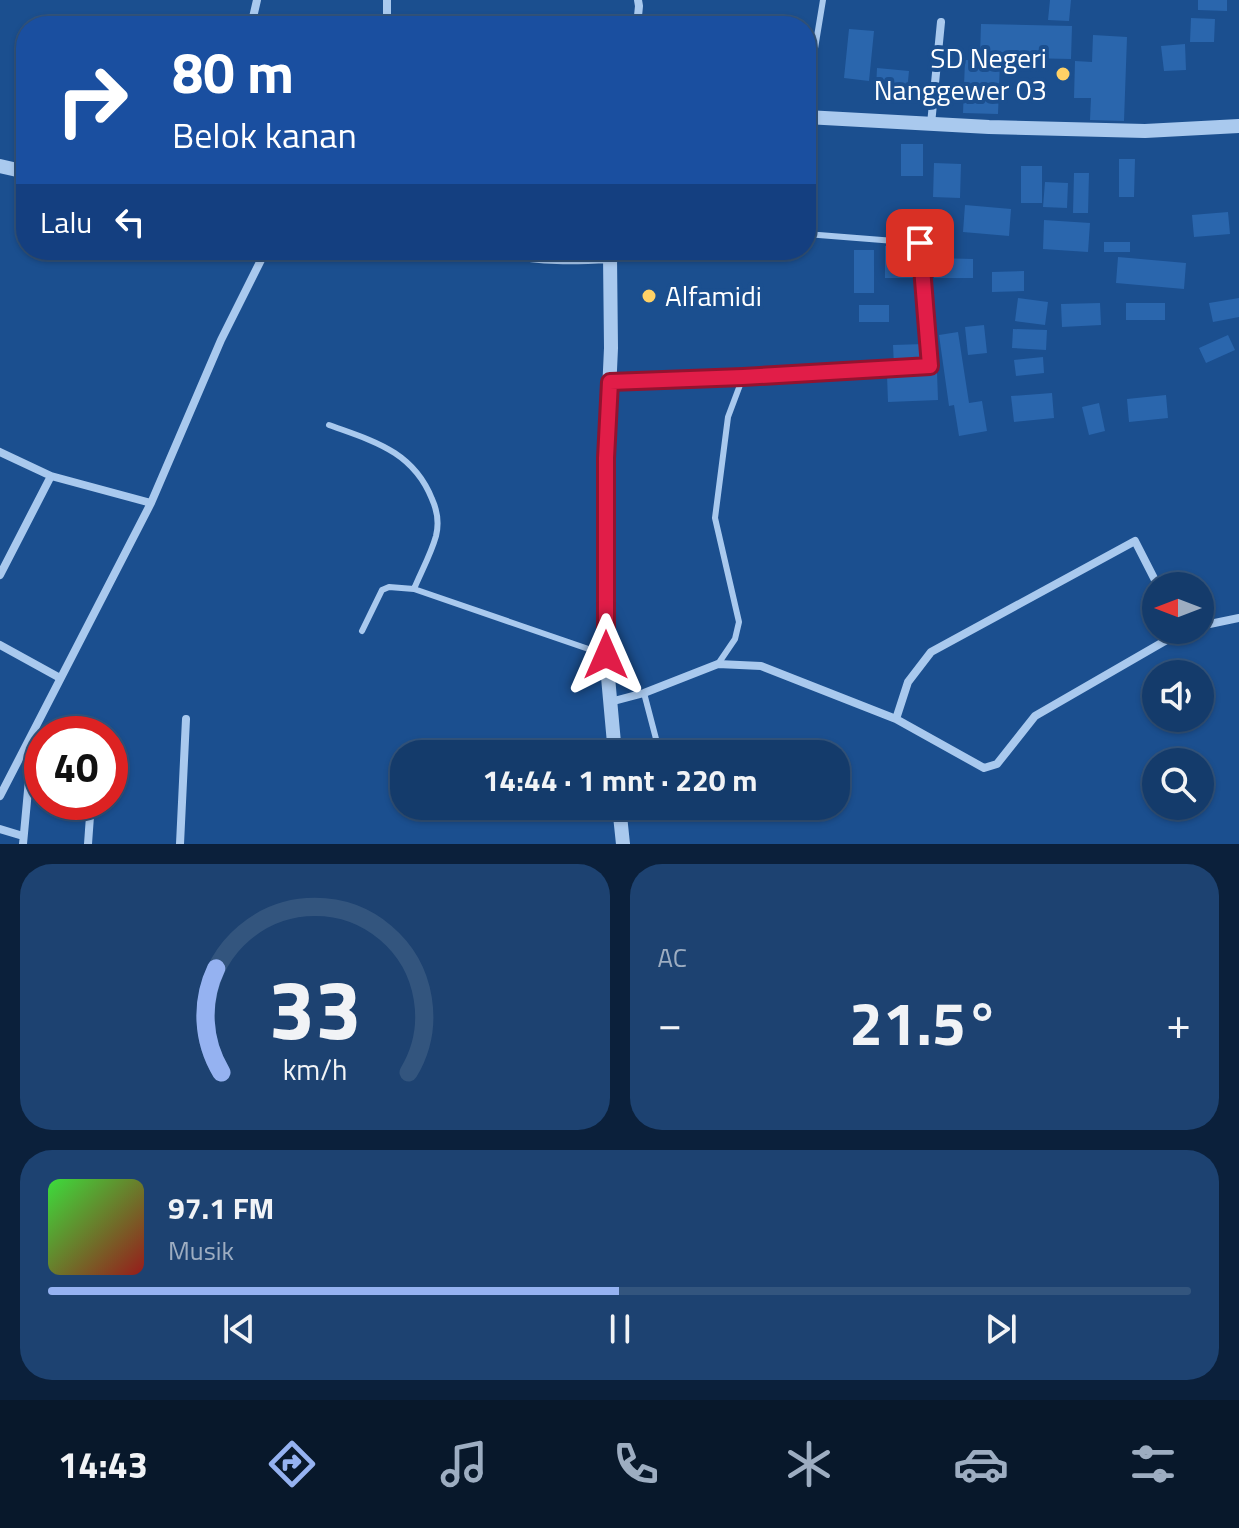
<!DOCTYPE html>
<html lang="id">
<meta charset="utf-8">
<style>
:root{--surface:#143b6b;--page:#1d4271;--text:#f1f3f6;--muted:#9dadc1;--line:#33557e;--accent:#95b2f1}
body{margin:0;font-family:"Titillium Web",sans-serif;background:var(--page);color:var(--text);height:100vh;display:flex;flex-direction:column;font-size:30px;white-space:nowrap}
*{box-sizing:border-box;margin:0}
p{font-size:26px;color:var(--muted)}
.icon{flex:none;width:44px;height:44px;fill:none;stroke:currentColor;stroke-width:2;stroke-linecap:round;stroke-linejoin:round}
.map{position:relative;height:844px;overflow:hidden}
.details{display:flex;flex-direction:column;gap:20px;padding:20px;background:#0b203b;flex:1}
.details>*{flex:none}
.banner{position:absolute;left:16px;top:16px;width:800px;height:244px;border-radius:32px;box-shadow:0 2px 6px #0004,0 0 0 2px var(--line);background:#1a4fa0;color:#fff;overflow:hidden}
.needle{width:52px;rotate:270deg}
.fabs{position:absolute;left:1142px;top:572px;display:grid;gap:16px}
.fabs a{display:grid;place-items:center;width:72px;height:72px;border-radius:50%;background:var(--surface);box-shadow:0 2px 6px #0004,0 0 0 2px var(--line);font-size:40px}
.speed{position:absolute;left:24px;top:716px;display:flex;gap:16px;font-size:40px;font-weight:700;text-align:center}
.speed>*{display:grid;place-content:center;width:104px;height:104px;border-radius:50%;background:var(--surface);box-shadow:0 2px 6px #0004,0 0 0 2px var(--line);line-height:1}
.speed .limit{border:12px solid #d22;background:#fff;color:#111}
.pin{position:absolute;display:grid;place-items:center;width:68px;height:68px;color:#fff;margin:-34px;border-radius:16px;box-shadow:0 4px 12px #0006}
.me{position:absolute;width:88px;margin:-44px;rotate:0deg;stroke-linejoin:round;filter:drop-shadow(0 0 6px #0008)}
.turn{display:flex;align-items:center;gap:28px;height:168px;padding:0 24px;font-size:36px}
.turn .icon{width:104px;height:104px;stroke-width:2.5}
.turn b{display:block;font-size:56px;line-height:68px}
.then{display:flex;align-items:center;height:76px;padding:0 24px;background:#0003;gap:16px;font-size:30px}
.big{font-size:60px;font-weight:700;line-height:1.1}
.details .widget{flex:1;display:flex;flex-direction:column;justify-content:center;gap:12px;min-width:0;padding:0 28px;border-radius:32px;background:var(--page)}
.details .dial{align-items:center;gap:0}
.dial svg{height:208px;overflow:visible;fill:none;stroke:var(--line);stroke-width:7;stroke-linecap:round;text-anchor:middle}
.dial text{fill:var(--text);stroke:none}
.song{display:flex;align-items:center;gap:24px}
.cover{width:96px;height:96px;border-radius:12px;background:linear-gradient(135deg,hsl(120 70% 55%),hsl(0 70% 35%))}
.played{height:8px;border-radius:4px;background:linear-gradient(90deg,var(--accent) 50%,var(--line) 50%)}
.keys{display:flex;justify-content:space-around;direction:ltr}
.heat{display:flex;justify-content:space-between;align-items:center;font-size:44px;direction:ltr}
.details .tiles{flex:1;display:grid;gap:20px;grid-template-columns:1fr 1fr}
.widget:last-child{grid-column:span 2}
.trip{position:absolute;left:390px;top:740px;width:460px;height:80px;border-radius:32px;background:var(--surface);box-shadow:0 2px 6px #0004,0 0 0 2px var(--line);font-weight:700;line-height:80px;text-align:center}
.tab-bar{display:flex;height:128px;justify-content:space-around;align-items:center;background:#08182b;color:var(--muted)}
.tab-bar .icon{width:56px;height:56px}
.tab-bar .on{color:var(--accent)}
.tab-bar b{font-size:36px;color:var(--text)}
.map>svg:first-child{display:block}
.building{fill:#2a66ad}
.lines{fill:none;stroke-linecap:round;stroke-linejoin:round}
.service{stroke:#a9c9ee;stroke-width:6}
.minor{stroke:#a9c9ee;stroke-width:8}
.tertiary{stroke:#a9c9ee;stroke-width:14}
.route-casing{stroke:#92132f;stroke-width:20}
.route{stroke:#e11d48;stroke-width:14}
.poi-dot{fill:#ffd166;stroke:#1b4f8f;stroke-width:3}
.labels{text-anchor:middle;stroke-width:8;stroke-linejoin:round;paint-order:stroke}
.poi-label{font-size:28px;fill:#fff;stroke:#1b4f8f;text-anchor:end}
</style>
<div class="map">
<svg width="1239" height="844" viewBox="0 0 1239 844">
<rect width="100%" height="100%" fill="#1b4f8f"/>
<path class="building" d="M 1050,0 L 1071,0 L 1069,21 L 1048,20 Z
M 1198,0 L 1227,0 L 1227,11 L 1198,10 Z
M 1191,18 L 1215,19 L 1214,42 L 1190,42 Z
M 981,24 L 1072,26 L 1071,59 L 980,57 Z
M 849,29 L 874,31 L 869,81 L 844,78 Z
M 1093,35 L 1127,37 L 1124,121 L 1090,120 L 1091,98 L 1074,98 L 1075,61 L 1092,62 Z
M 1185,44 L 1186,70 L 1164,71 L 1161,46 Z
M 965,60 L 1000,61 L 998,114 L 963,113 Z
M 877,68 L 909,71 L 907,91 L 876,88 Z
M 901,144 L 923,144 L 923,176 L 901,176 Z
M 1119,159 L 1135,159 L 1134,197 L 1119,197 Z
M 934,163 L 961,164 L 960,198 L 933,197 Z
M 1021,166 L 1042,166 L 1042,203 L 1021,203 Z
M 1074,173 L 1089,173 L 1088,213 L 1073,213 Z
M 1045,182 L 1068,183 L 1067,208 L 1043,207 Z
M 965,205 L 1011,209 L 1009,236 L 963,232 Z
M 1228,212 L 1230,234 L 1194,237 L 1192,215 Z
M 1044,220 L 1090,223 L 1088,252 L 1043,249 Z
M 1104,242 L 1130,242 L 1130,252 L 1104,252 Z
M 885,246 L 917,246 L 916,278 L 885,278 Z
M 854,250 L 874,250 L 874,293 L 854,293 Z
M 1118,257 L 1186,263 L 1184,289 L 1116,283 Z
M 934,258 L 973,259 L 973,278 L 934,278 Z
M 1024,271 L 1024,291 L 992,292 L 992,272 Z
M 1018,298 L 1048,302 L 1045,325 L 1015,321 Z
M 1239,298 L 1239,317 L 1213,322 L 1209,303 Z
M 1100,303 L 1101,325 L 1062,327 L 1061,304 Z
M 1126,303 L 1165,303 L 1165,320 L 1126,320 Z
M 859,305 L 889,305 L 889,322 L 859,322 Z
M 984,325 L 987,353 L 968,355 L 965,327 Z
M 1013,329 L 1047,330 L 1046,350 L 1012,348 Z
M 958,332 L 969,403 L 982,401 L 987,431 L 959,436 L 954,405 L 949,406 L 939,335 Z
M 1228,335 L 1235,350 L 1206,363 L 1199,348 Z
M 924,344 L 925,366 L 894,366 L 893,345 Z
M 1043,357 L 1044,373 L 1016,376 L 1014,360 Z
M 937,372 L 938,400 L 888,402 L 887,375 Z
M 1052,393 L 1054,418 L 1014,422 L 1011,396 Z
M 1166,395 L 1168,418 L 1129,422 L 1127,399 Z
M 1099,403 L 1105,431 L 1089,435 L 1082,407 Z"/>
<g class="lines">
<path class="service" d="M 688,26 L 688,25
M 806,103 L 823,0
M 610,256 L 639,250
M 610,382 L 743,377 L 930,366 L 920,243 L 806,234
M 329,425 C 373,441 413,451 432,499 C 437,510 439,524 436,536 C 431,554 421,572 414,589
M 362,631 L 382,590 L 389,587 L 414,589 L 606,655
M 718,664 L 735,639 L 739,622 L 715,518 L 728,417 L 743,377
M 644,693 L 660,754"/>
<path class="minor" d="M 251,26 L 257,0
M 387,26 L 387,0
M 637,26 L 639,6 L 638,0
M 931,124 L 941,22
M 0,452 L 51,476 L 151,503
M 0,575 L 51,476
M 1200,626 L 1239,618
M 0,645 L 60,678
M 610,702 L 644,693 L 718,664 L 761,666 L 896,719 L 984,768 L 997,764 L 1035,716 L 1184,630
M 896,719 L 908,682 L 931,652 L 1135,541 L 1158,586
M 0,796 L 151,503 L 221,340 L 266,250
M 0,829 L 23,836
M 23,844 L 33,737
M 88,844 L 91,802
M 180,844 L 186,719"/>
<path class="tertiary" d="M 806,117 L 989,127 L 1145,131 L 1239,126
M 0,166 L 26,172
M 504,250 C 540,259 574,258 610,256 L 611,348 L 606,458 L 606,655 L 615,754
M 619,806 L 623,844"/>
</g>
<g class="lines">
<g class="route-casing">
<path id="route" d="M 606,655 L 606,458 L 610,382 L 743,377 L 930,366 L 920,243"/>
</g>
<use href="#route" class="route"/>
</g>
<g class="poi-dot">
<circle cx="1063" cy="74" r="8"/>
<circle cx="649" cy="296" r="8"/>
</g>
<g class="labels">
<g class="poi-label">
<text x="1047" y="68">SD Negeri<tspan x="1047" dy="32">Nanggewer 03</tspan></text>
<text x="665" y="306" text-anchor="start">Alfamidi</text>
</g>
</g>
</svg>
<div class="fabs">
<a><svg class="needle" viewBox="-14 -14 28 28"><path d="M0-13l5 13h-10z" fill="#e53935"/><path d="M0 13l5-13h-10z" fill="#9dadc1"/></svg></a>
<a><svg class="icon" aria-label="sound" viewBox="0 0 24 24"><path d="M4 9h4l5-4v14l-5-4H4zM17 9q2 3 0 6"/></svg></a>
<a><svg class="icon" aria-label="search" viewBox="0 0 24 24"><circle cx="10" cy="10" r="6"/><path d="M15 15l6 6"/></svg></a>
</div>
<div class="speed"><div class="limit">40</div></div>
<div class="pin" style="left:920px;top:243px;background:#d93025"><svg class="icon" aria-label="arrive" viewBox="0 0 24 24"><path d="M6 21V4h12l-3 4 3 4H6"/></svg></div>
<svg class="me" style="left:606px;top:655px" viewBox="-20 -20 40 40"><path d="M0-17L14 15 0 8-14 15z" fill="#e11d48" stroke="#fff" stroke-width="4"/></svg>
<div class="trip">14:44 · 1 mnt · 220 m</div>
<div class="banner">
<div class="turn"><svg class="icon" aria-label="right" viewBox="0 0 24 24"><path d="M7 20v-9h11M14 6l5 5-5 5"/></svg><div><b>80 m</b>Belok kanan</div></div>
<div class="then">Lalu<svg class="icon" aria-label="left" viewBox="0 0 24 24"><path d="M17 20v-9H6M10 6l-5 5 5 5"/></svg></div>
</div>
</div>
<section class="details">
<div class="tiles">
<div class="widget dial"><svg viewBox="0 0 100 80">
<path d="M14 69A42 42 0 1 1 86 69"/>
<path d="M14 69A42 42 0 0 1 12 29" stroke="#95b2f1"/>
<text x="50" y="56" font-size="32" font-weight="700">33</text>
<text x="50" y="72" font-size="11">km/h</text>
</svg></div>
<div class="widget"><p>AC</p>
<div class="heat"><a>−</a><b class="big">21.5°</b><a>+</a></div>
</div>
<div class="widget">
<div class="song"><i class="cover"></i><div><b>97.1 FM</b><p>Musik</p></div></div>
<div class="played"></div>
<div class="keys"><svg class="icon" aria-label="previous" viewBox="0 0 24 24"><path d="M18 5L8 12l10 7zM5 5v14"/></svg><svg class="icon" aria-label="pause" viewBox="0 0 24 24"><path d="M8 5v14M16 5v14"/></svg><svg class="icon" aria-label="next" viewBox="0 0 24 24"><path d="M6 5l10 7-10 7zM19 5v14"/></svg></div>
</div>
</div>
</section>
<nav class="tab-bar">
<b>14:43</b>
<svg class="icon on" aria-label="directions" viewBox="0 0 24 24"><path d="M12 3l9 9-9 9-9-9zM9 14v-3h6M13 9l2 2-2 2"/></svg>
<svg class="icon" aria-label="music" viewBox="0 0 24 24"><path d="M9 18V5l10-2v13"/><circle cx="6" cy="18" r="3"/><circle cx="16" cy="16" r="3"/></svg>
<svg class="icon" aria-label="phone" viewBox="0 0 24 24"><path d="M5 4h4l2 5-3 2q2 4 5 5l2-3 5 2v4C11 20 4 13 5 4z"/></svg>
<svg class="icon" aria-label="climate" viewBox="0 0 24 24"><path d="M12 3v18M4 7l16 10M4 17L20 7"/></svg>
<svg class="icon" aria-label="car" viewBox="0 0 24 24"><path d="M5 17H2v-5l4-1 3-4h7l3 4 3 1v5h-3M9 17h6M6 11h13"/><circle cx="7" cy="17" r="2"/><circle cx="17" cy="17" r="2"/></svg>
<svg class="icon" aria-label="filters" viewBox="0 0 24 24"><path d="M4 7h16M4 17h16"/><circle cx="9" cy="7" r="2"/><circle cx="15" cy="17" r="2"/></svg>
</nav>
